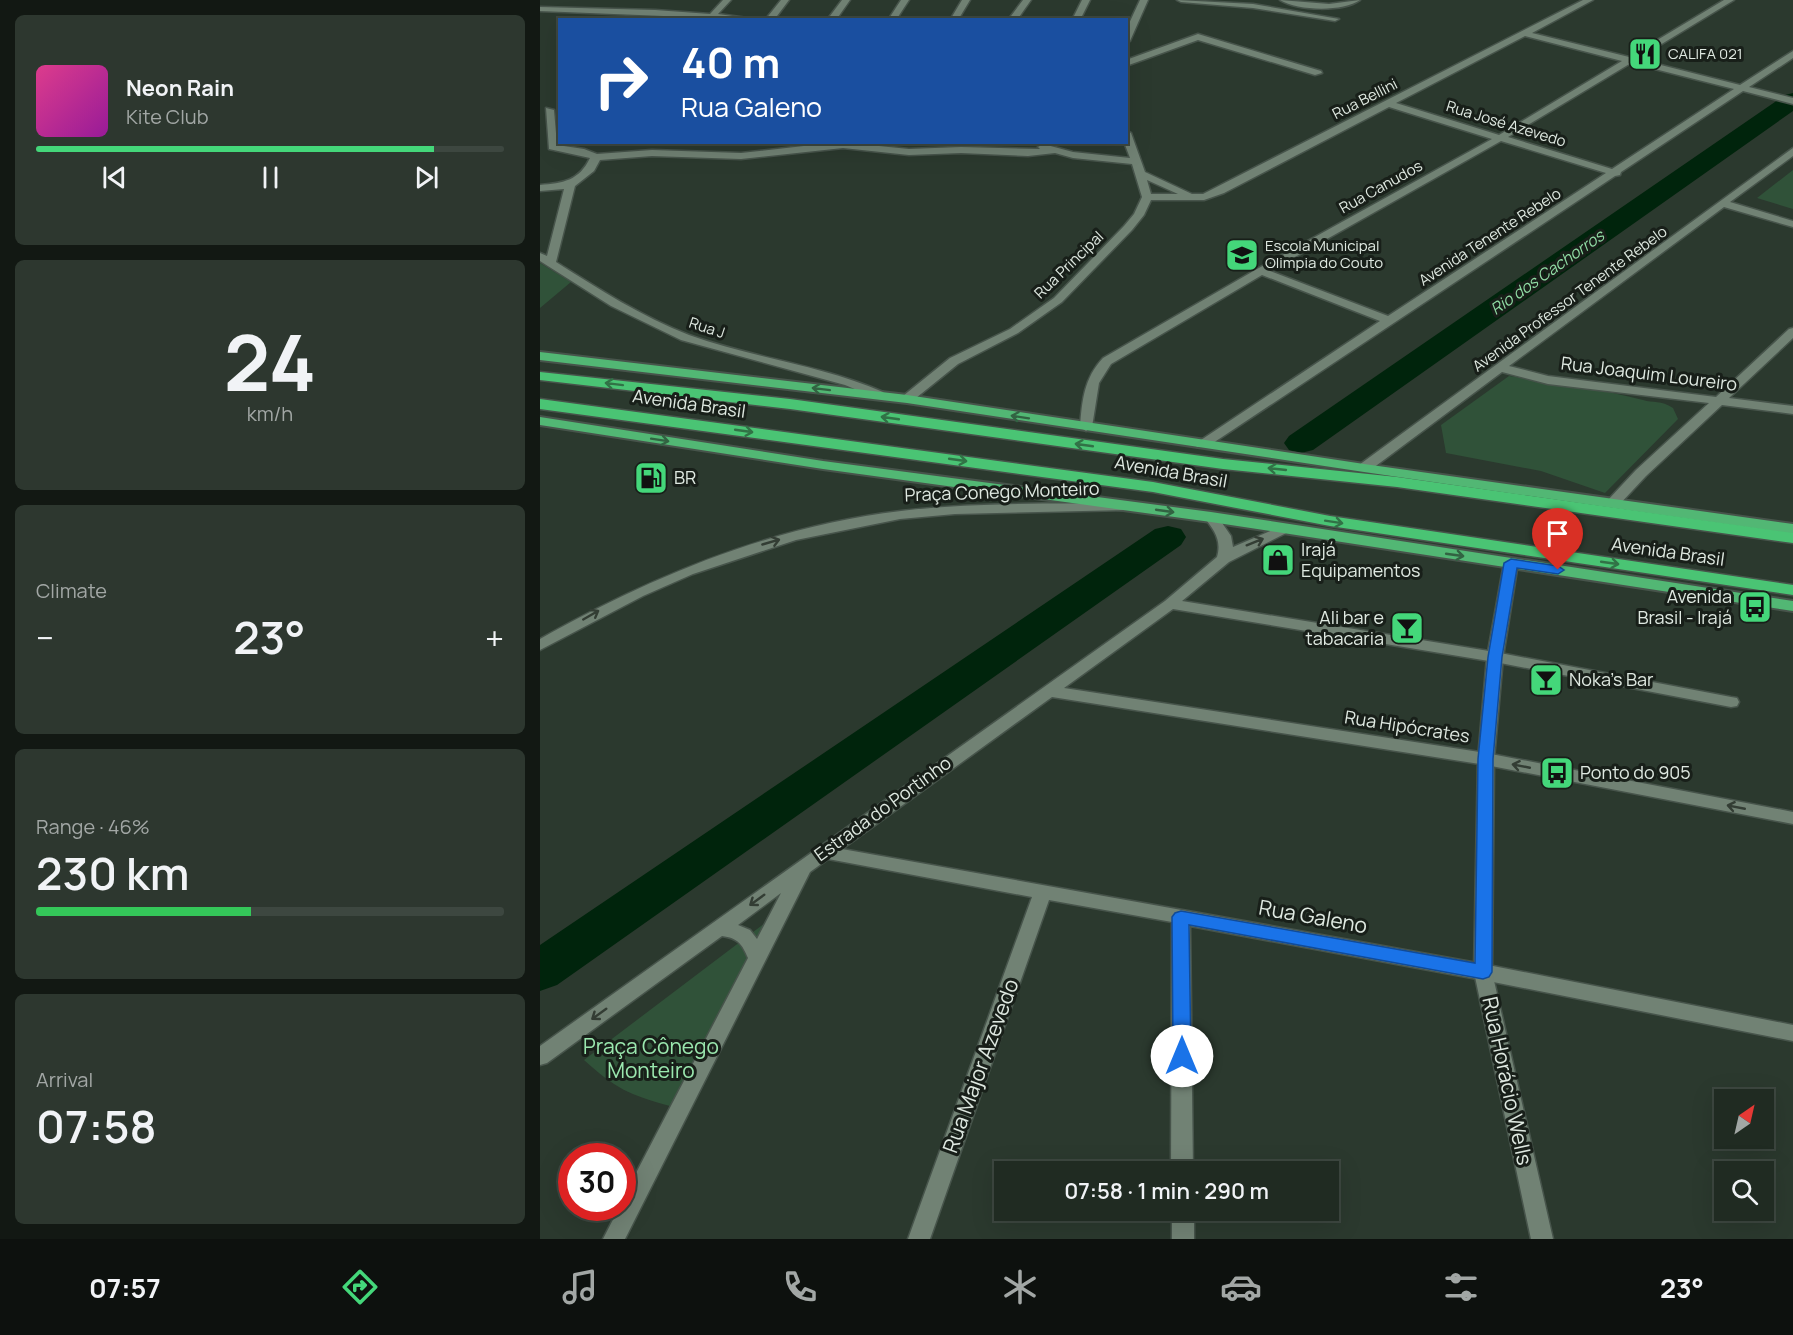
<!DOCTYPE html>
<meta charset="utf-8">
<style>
:root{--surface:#202b22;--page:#2d372f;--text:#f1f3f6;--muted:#a2a7a5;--line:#3d4740;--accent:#44d77a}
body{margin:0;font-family:Manrope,sans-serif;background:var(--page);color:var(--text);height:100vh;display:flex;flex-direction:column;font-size:22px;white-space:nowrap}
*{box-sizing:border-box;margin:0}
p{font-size:20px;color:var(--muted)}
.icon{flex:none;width:33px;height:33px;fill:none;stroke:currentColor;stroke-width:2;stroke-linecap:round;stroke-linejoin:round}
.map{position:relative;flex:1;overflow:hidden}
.panel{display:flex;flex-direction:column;gap:15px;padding:15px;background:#121813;width:540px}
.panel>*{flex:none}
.banner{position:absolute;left:18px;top:18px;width:570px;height:126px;border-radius:0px;box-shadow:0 6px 24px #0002,0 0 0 2px var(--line);background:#1a4fa0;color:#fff;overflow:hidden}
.needle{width:39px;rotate:34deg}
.tools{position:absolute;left:1174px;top:1089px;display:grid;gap:12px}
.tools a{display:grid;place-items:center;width:60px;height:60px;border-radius:0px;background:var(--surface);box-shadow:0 6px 24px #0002,0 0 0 2px var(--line);font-size:30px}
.speed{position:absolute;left:18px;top:1143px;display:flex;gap:12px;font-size:30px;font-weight:700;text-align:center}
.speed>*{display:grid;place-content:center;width:78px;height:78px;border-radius:50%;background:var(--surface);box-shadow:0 6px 24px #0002,0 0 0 2px var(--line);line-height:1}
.speed .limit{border:9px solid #d22;background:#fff;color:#111}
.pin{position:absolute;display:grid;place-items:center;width:51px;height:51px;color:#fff;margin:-62px -26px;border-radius:50% 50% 50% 0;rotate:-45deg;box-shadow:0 0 6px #0007}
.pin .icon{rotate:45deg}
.me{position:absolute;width:66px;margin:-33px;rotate:0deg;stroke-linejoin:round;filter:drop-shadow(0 0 4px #0008)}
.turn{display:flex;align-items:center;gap:21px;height:126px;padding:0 24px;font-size:27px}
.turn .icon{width:78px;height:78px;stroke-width:2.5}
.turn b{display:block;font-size:42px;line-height:51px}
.big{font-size:45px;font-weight:600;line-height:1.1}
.panel .widget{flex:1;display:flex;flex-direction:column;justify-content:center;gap:9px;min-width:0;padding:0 21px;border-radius:9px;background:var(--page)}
.panel .dial{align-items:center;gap:0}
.dial b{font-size:78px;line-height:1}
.song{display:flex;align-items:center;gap:18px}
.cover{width:72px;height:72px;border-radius:9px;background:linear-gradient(135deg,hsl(330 70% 55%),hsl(300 70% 35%))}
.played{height:6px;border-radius:3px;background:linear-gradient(90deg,var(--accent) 85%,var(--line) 85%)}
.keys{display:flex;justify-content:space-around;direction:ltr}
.heat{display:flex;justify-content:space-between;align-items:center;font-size:33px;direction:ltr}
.charge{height:9px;border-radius:4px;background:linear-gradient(90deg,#34c759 46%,var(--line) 0)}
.trip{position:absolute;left:454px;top:1161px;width:345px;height:60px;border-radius:0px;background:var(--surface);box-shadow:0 6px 24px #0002,0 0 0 2px var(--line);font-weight:600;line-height:60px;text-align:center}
.tabs{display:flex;height:96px;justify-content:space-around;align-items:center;background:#0d110e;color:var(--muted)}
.tabs .icon{width:42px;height:42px}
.tabs .current{color:var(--accent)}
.tabs b{font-size:27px;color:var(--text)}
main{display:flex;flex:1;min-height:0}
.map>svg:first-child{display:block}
.green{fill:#305239}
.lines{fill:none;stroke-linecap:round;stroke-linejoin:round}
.river{fill:#00240c;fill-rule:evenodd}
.minor-casing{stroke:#47544b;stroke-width:3}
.tertiary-casing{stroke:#47544b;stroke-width:3}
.trunk-casing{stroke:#47544b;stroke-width:4}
.motorway-casing{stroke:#47544b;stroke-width:3}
.minor{fill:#718274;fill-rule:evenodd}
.tertiary{fill:#718274;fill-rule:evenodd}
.trunk{fill:#52b774;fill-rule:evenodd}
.motorway{fill:#4ac474;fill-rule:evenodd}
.oneway{stroke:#317246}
.oneway2{stroke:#326342}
.oneway3{stroke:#333d34}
.route{fill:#1a73e8;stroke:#114b97;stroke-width:1.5}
.labels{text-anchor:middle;stroke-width:6;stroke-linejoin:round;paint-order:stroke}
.far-poi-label{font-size:15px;fill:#dfe9e1;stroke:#181f19;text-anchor:start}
.far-street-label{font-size:15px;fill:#dfe9e1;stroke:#181f19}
.far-water-label{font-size:16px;font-style:italic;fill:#91dda5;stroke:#181f19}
.street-label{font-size:18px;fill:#dfe9e1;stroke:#181f19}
.poi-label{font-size:18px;fill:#dfe9e1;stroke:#181f19;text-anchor:start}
.near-street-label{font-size:21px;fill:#dfe9e1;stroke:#181f19}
.near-park-label{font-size:21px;fill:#9ae7ae;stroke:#181f19}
</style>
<main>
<section class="panel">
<div class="widget">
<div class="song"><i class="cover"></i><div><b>Neon Rain</b><p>Kite Club</p></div></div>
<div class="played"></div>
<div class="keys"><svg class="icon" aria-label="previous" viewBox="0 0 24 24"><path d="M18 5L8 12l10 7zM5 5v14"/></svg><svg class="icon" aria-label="pause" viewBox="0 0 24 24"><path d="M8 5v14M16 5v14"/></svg><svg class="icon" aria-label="next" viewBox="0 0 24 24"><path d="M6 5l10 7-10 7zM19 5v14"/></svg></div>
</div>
<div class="widget dial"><b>24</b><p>km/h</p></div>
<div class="widget"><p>Climate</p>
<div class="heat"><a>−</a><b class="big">23°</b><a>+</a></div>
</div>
<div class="widget"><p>Range · 46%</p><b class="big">230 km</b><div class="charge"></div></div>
<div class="widget"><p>Arrival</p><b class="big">07:58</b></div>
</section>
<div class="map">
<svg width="1253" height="1239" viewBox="0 0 1253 1239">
<rect width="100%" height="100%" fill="#2b392e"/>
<path class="green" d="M 1253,170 L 1253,209 L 1217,198 Z
M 0,263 L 31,282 L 0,308 Z
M 969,376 C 1013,383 1060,389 1103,400 C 1113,403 1121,400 1133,408 L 1138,419 L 1065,493 L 1001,471 L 906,453 L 901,425 Z
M 237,914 L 130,1106 C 89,1095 75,1088 44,1060 Z"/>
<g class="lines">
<path class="river" d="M 1253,93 L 1253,111 L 773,450 L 761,453 L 749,450 L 744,443 L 749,436 L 1245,95 Z
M 628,526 L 641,529 L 646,537 L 641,545 L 17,985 L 0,991 L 0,945 L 615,529 Z"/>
<g class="minor-casing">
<path id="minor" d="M 183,0 L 191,0 L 178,14 L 222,20 L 0,11 L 0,7 L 115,10 L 170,14 Z
M 241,0 L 249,0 L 234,20 L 225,20 Z
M 302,0 L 310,0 L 296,20 L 287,20 Z
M 361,0 L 369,0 L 356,20 L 348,20 Z
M 422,0 L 430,0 L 418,20 L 410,20 Z
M 483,0 L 491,0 L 477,20 L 468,20 Z
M 542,0 L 550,0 L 540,20 L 532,20 Z
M 600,0 L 608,0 L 590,41 L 586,43 L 586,30 Z
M 637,0 L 713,4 L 799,19 L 795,21 L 713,8 L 641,2 Z
M 740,0 L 789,4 L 820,0 C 803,12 758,11 740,0 Z
M 1043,0 L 1053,0 L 992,33 L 1089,57 L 1184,0 L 1194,0 L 1097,59 L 1200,85 L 1253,51 L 1253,58 L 1209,87 L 1253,98 L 1253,104 L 1203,91 L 1081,172 L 1080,175 L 1075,176 L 667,447 L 657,447 L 655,444 L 840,321 L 722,275 L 571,364 L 559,383 L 552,427 L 546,431 L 540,427 C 542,401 544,378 563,358 L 717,269 L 952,139 L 849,107 L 684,193 L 664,200 L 611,200 L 604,215 L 592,230 L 522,302 L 478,333 L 418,364 L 371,402 L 363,402 L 361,399 L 363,396 L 410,358 L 470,329 L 514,298 L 584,226 L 594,214 L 602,197 L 592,164 L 533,158 L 515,153 L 488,156 L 421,153 L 369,155 L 303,148 L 201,159 L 112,156 L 60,160 L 54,171 L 35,186 L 16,262 C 59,289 102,317 149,335 C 213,358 281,365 343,392 L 345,395 L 339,399 L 305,385 L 141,340 L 71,306 L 0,261 L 0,253 L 7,256 L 24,189 L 0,191 L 0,185 C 23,183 39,181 50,158 L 9,149 L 6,108 L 14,110 L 17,145 L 44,149 L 57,154 L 112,150 L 201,153 L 299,142 L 369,149 L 421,147 L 500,149 L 498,147 L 503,144 L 533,152 L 590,158 L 584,142 L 586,142 L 586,130 L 591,133 L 605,172 L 652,194 L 663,194 ZM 985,36 L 1082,61 L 959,135 L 856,103 ZM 1091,63 L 1194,89 L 1072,169 L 968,137 ZM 961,141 L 1066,173 L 848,316 L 730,271 ZM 607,180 L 638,194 L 611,194 Z
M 658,34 L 781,71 L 782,73 L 775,75 L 658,40 L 586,66 L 586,60 Z
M 1253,148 L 1253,156 L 1190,202 L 1253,221 L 1253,227 L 1184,207 L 969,366 L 1008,376 L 1176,397 L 1249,329 L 1253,328 L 1253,338 L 1189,398 L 1253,406 L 1253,414 L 1182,405 L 1106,476 L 1078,506 L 1073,507 L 1066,503 L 1068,500 L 1096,470 L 1169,403 L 1008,384 L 962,372 L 829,471 L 819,471 L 817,468 L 819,465 Z
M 671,513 L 676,514 L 691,536 L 693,547 L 742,526 L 752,526 L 754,529 L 689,562 L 642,601 L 955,652 L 1191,697 L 1197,698 L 1199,702 L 1197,706 L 1191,707 L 955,662 L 633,609 L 524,688 L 946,753 L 1253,812 L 1253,824 L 946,765 L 512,697 L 302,849 L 943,964 L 1253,1025 L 1253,1041 L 943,980 L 650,926 L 653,1172 L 631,1172 L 632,922 L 509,900 L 390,1239 L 368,1239 L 492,897 L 288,859 L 270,872 L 85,1239 L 63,1239 L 79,1208 L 82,1208 L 82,1200 L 208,958 C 202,944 198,938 182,936 L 7,1063 L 0,1065 L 0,1046 L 625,601 L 677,557 C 682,540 674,530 664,517 ZM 241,893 L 217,939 L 210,930 L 198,925 Z
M 632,1210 L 654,1210 L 654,1239 L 632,1239 Z"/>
</g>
<g class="tertiary-casing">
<path id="tertiary" d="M 583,503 L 588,504 L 590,507 L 588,510 L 415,514 L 360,519 L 256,540 L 153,574 L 103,596 L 0,650 L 0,639 C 112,576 233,526 361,511 C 435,502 509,504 583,503 Z
M 971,559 L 978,563 L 963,657 L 954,759 L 952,972 L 1013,1239 L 991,1239 L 934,972 L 938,759 L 947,657 L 964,563 Z"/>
</g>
<g class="trunk-casing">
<path id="trunk" d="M 0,352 L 367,395 L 824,464 L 1253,524 L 1253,534 L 824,472 L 367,403 L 0,360 Z
M 0,417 L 283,461 L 671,512 L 1253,601 L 1253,611 L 671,522 L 283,469 L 0,425 Z"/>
</g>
<g class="motorway-casing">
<path id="motorway" d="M 0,372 L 250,399 L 683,459 L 857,477 L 1253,533 L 1253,543 L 857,487 L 683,469 L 250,409 L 0,380 Z
M 0,399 L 613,482 L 790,516 L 1253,585 L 1253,595 L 790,526 L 613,492 L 0,409 Z"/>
</g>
<use href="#minor" class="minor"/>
<use href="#tertiary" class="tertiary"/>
<use href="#trunk" class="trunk"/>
<use href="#motorway" class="motorway"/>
</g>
<defs><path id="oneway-shaft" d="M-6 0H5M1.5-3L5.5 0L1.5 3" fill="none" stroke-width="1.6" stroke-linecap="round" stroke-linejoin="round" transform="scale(1.5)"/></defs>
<g class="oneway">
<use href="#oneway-shaft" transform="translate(74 384) rotate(-173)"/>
<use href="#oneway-shaft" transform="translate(350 418) rotate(-172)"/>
<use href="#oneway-shaft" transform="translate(204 431) rotate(8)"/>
<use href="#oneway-shaft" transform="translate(544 445) rotate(-172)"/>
<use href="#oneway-shaft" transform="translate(418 460) rotate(8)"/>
<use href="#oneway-shaft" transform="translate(737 469) rotate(-174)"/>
<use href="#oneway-shaft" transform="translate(794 522) rotate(9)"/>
<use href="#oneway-shaft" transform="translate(1070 563) rotate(8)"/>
</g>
<g class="oneway2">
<use href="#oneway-shaft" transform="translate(281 389) rotate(-173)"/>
<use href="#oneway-shaft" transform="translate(480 417) rotate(-171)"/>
<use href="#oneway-shaft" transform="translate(120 440) rotate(9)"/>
<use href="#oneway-shaft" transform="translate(625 511) rotate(8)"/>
<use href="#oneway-shaft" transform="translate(915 555) rotate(8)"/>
</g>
<g class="oneway3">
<use href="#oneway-shaft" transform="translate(231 542) rotate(-16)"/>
<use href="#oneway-shaft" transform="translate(715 542) rotate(-22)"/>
<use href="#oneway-shaft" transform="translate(51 615) rotate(-30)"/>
<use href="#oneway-shaft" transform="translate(981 766) rotate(-169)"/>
<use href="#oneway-shaft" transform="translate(1196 807) rotate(-169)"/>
<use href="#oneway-shaft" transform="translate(217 900) rotate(144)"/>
<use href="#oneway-shaft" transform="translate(59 1014) rotate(144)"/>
</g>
<path class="route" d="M 971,559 L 1018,566 L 1024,570 L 1018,574 L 977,568 L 962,657 L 953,759 L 952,972 L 949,977 L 943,979 L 649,925 L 651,1056 L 648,1061 L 642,1063 L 635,1061 L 633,1056 L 632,917 L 635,913 L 641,911 L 935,963 L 938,759 L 948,657 L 964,563 Z"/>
<defs>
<g id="restaurant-square" transform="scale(1.725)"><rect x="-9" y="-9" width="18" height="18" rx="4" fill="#44d77a" stroke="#181f19"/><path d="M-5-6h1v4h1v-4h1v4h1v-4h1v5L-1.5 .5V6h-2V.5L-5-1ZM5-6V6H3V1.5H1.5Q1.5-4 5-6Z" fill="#111"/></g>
<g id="school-square" transform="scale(1.725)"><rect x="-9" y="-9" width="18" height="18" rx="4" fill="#44d77a" stroke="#181f19"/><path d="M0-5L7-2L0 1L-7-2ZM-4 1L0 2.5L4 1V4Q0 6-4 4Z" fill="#111"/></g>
<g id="fuel-square" transform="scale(1.725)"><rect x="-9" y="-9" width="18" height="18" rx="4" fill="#44d77a" stroke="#181f19"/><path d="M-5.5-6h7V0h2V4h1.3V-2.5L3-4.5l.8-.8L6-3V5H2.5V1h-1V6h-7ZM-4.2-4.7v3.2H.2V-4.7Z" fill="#111"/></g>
<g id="shop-square" transform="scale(1.725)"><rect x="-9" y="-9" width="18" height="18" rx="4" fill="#44d77a" stroke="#181f19"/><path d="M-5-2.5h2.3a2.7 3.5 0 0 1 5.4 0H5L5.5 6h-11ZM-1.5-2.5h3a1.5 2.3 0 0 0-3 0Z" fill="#111"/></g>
<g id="bus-square" transform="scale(1.725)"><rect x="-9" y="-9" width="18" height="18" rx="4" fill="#44d77a" stroke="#181f19"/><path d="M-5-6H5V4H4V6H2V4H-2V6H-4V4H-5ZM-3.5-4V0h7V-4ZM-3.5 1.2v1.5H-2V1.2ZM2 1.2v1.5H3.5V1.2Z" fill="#111"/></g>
<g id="bar-square" transform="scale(1.725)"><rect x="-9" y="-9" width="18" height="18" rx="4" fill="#44d77a" stroke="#181f19"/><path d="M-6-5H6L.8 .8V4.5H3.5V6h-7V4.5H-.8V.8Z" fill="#111"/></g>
</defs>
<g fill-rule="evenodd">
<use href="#restaurant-square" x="1105" y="54"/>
<use href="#school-square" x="702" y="255"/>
<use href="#fuel-square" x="111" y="478"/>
<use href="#shop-square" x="738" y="560"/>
<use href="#bus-square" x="1215" y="607"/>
<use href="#bar-square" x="867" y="628"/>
<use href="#bar-square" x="1006" y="680"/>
<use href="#bus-square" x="1017" y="773"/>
</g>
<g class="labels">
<g class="far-poi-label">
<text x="1128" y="59">CALIFA 021</text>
<text x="725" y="251">Escola Municipal<tspan x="725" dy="17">Olimpia do Couto</tspan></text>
</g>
<g class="far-street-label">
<text transform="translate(825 99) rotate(-27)" y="5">Rua Bellini</text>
<text transform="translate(966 124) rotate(17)" y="5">Rua José Azevedo</text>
<text transform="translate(841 187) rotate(-29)" y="5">Rua Canudos</text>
<text transform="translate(950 237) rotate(-33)" y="5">Avenida Tenente Rebelo</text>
<text transform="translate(529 265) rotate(-44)" y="5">Rua Principal</text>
<text transform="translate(1030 299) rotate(-36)" y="5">Avenida Professor Tenente Rebelo</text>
<text transform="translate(167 328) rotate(18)" y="5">Rua J</text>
</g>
<g class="far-water-label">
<text transform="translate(1007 272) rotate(-35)" y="6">Rio dos Cachorros</text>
</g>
<g class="street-label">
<text transform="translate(1109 374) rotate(7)" y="6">Rua Joaquim Loureiro</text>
<text transform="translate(149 404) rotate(8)" y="6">Avenida Brasil</text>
<text transform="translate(631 472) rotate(10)" y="6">Avenida Brasil</text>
<text transform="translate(462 492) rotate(-2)" y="6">Praça Conego Monteiro</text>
<text transform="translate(1128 552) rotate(8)" y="6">Avenida Brasil</text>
<text transform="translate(867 727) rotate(9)" y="6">Rua Hipócrates</text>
<text transform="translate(343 809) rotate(-36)" y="6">Estrada do Portinho</text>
</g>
<g class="poi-label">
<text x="134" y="484">BR</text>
<text x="761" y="556">Irajá<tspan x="761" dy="21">Equipamentos</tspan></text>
<text x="1192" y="603" text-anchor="end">Avenida<tspan x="1192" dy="21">Brasil - Irajá</tspan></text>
<text x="844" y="624" text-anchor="end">Ali bar e<tspan x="844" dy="21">tabacaria</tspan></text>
<text x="1029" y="686">Noka's Bar</text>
<text x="1040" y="779">Ponto do 905</text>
</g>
<g class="near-street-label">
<text transform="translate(773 917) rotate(10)" y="7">Rua Galeno</text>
<text transform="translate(441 1066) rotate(-70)" y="7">Rua Major Azevedo</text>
<text transform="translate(967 1081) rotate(78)" y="7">Rua Horácio Wells</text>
</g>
<g class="near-park-label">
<text x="111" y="1054">Praça Cônego<tspan x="111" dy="24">Monteiro</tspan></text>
</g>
</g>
</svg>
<div class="tools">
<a><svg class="needle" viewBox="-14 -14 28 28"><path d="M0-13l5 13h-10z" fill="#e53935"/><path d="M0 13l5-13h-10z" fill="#a2a7a5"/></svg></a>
<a><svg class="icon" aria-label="search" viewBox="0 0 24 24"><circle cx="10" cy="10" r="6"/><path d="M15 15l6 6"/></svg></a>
</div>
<div class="speed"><div class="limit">30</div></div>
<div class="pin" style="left:1018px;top:570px;background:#d93025"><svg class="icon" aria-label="arrive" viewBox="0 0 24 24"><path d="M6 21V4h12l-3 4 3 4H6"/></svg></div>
<svg class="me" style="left:642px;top:1056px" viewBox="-20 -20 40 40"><circle r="19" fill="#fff"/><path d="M0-13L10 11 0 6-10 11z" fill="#1a73e8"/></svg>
<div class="trip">07:58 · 1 min · 290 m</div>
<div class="banner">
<div class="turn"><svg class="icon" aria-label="right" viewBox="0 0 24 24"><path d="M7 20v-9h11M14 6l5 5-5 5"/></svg><div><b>40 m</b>Rua Galeno</div></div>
</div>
</div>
</main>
<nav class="tabs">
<b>07:57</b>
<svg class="icon current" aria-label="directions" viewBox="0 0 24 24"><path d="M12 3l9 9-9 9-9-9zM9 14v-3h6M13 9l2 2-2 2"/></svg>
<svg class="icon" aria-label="music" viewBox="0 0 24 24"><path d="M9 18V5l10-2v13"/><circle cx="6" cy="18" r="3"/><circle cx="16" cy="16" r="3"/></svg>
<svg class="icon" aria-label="phone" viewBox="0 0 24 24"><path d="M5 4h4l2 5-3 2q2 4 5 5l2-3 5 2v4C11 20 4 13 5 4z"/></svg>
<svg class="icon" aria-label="climate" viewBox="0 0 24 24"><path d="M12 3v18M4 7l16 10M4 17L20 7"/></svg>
<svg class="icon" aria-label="car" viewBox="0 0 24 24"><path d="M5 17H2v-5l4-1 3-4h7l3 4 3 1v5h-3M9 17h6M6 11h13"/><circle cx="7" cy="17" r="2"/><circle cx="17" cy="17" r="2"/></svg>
<svg class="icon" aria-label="filters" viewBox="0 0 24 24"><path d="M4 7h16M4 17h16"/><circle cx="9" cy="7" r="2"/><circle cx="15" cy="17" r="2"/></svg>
<b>23°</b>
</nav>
